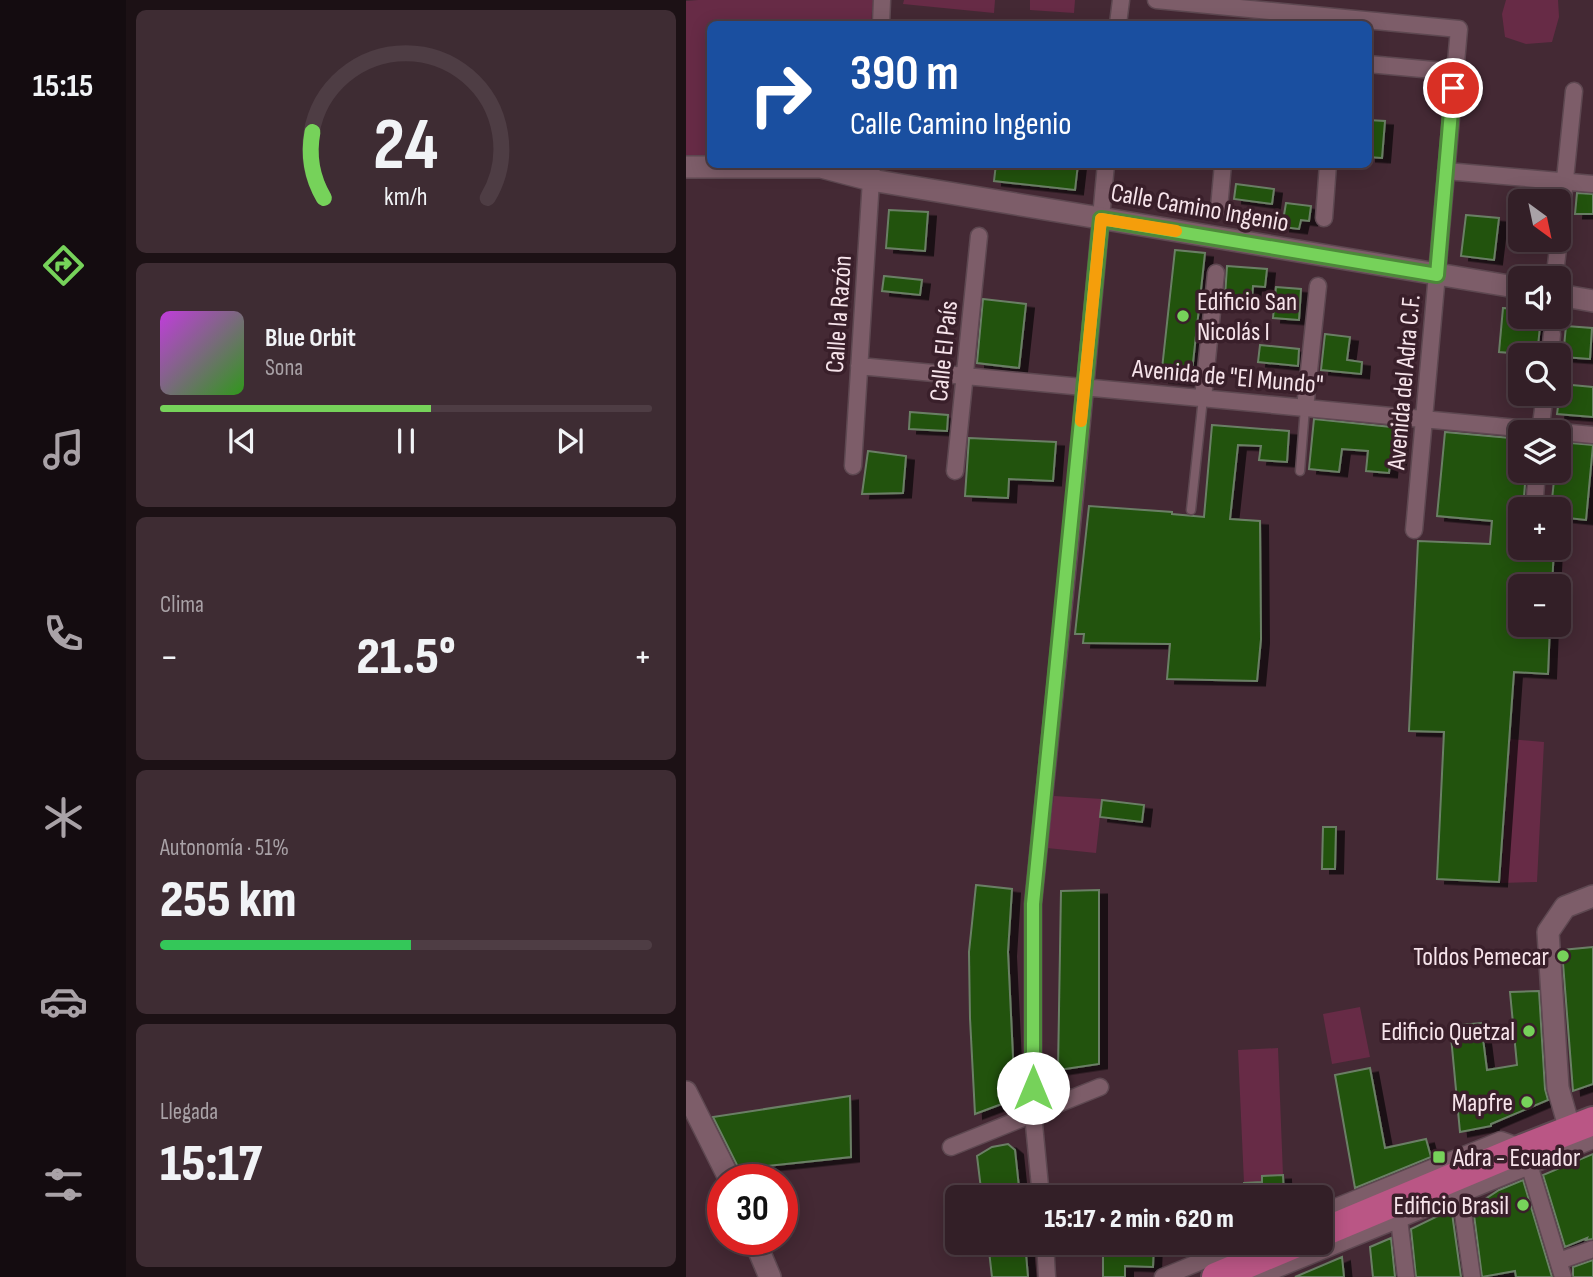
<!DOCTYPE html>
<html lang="es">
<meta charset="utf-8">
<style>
:root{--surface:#331f27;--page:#3e2c33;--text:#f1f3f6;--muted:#a9a2a7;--line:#4e3d44;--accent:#76d25a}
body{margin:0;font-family:"Sofia Sans Condensed",sans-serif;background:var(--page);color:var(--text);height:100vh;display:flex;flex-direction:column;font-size:26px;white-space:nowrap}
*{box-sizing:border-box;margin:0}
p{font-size:23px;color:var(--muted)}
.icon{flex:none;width:38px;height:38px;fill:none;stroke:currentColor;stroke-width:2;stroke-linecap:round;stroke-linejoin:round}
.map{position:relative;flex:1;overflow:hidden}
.panel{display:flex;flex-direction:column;gap:10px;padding:10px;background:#1c1115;width:560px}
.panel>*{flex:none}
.top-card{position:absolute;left:21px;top:21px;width:665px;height:147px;border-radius:10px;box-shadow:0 4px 18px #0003,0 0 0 2px var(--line);background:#1a4fa0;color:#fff;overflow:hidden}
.needle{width:46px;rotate:147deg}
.controls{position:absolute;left:822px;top:189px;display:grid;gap:14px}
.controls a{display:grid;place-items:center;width:63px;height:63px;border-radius:10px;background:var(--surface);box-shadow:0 4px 18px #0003,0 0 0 2px var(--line);font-size:35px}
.speed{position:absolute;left:21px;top:1164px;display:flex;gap:14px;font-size:35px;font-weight:700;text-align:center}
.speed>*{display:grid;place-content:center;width:91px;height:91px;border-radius:50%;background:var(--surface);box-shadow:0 4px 18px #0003,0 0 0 2px var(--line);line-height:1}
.speed .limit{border:10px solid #d22;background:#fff;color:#111}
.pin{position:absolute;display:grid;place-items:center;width:60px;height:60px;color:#fff;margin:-30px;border:4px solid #fff;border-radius:50%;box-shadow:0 2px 7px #0007}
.me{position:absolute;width:77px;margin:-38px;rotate:0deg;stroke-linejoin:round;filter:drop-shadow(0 0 5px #0008)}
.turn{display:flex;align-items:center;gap:24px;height:147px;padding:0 28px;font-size:32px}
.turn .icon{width:91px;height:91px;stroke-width:2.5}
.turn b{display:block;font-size:49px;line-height:60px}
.big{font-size:52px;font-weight:800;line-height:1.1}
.panel .card{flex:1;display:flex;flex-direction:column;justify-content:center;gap:10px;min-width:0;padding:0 24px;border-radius:10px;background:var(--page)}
.panel .dial{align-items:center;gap:0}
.dial svg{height:182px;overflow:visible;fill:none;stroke:var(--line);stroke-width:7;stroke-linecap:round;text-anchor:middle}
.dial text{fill:var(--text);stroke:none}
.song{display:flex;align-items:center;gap:21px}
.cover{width:84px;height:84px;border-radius:10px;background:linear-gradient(135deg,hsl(290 70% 55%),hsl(110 70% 35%))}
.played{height:7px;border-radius:4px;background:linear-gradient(90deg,var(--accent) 55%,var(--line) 55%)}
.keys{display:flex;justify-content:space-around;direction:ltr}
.heat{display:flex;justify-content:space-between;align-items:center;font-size:38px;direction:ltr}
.charge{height:10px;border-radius:5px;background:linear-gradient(90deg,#34c759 51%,var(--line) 0)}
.trip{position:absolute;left:259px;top:1185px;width:388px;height:70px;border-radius:10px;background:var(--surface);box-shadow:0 4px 18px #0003,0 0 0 2px var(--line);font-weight:800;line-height:70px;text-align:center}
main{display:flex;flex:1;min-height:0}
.tab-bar{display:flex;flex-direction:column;width:126px;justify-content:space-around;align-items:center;background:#140c10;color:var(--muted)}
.tab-bar .icon{width:49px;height:49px}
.tab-bar .on{color:var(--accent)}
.tab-bar b{font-size:32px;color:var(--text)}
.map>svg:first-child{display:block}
.green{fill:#672b46}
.building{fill:#20520d;stroke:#6b7f65;stroke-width:2;filter:url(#shadow)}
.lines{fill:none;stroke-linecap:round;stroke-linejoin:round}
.service-casing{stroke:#5e4851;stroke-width:11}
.minor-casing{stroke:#5e4851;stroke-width:19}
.tertiary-casing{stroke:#5e4851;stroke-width:24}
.trunk-casing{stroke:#5e4851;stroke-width:32}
.service{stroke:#7d5d69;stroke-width:8}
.minor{stroke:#7d5d69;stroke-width:16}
.tertiary{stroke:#7d5d69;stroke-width:21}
.trunk{stroke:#ba5685;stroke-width:28}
.route-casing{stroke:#4d883a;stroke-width:18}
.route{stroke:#76d25a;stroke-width:12}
.slow{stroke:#f59e0b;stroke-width:12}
.poi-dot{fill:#76d25a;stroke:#391f2a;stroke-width:2.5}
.labels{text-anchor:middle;stroke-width:7;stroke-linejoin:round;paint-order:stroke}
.street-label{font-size:26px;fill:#f6e3ea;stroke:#391f2a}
.poi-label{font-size:26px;fill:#f6e3ea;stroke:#391f2a;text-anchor:end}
</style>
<main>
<nav class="tab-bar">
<b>15:15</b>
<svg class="icon on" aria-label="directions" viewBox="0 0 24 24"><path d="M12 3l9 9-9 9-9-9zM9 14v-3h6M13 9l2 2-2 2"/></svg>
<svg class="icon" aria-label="music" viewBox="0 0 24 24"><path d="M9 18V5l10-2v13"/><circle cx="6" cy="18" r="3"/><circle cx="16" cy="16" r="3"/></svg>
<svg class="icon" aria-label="phone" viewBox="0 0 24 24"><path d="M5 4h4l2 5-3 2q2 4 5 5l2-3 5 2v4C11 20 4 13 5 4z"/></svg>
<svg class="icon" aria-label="climate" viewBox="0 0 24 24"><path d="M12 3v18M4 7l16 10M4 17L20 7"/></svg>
<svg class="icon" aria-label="car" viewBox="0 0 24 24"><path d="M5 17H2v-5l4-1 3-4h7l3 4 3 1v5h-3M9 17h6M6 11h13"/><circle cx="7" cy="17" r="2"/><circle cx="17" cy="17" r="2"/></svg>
<svg class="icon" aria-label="filters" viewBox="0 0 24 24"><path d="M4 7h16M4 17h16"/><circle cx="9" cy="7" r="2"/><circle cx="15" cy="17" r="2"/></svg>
</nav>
<section class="panel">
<div class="card dial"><svg viewBox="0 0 100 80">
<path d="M14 69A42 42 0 1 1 86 69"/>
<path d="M14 69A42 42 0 0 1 9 40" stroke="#76d25a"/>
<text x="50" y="56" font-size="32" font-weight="700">24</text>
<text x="50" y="72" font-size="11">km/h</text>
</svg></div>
<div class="card">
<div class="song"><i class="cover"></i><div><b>Blue Orbit</b><p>Sona</p></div></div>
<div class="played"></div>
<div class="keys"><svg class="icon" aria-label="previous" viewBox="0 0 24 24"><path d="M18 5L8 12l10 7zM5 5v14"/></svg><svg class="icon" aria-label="pause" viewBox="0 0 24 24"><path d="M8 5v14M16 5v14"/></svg><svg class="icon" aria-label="next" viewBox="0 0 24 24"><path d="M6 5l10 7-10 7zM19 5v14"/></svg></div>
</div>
<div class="card"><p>Clima</p>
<div class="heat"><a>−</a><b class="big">21.5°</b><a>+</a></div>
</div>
<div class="card"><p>Autonomía · 51%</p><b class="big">255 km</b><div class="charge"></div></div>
<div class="card"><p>Llegada</p><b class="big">15:17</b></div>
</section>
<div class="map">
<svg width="907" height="1277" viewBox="0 0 907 1277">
<defs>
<filter id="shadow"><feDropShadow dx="8" dy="4.5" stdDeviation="0" flood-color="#0009"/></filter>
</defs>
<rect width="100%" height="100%" fill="#442934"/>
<path class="green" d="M 12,0 L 187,0 L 185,24 L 24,24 L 24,157 L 0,156 L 0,1 Z
M 218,0 L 309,0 L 308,13 L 217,4 Z
M 344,0 L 389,0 L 388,13 L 344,10 Z
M 820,0 L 872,0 L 873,17 L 866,42 L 840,44 L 819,37 L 816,14 Z
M 824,739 L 858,742 L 851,882 L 815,883 Z
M 368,796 L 416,799 L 410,853 L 361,848 Z
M 674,1007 L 684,1057 L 646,1064 L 637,1014 Z
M 592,1048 L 597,1175 L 576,1176 L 576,1182 L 558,1183 L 552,1050 Z"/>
<path class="building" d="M 682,120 L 699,121 L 696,158 L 682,157 Z
M 310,164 L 392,164 L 389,190 L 308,181 Z
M 550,184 L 588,189 L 586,204 L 548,199 Z
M 891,193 L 907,194 L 907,214 L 889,214 Z
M 600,203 L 625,206 L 623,221 L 615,220 L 613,229 L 596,227 Z
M 203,210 L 242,212 L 239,251 L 200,248 Z
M 780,215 L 813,218 L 808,260 L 775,256 Z
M 489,250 L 519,253 L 505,381 L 475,378 Z
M 541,266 L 581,269 L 579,287 L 567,286 L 566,299 L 539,297 Z
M 198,276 L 236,280 L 234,295 L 196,291 Z
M 590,287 L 615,289 L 613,320 L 587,318 Z
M 297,299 L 340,304 L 333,368 L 291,363 Z
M 817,308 L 835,309 L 835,317 L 855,317 L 851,355 L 813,352 Z
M 880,326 L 906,328 L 904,359 L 877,357 Z
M 639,334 L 664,337 L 661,360 L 676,362 L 675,374 L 635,370 Z
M 574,345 L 613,349 L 612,366 L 572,362 Z
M 875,384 L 907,387 L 907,417 L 871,414 Z
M 224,412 L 262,415 L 261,431 L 223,429 Z
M 628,419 L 715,428 L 712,463 L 704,462 L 703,473 L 680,471 L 682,451 L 656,449 L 653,472 L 623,469 Z
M 526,425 L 603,431 L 601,462 L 573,460 L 575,446 L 552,445 L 544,519 L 574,521 L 575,639 L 571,681 L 481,679 L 484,644 L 397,643 L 398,634 L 389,634 L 403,506 L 486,512 L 486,514 L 518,517 Z
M 759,432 L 835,439 L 835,471 L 840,471 L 837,509 L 835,509 L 835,548 L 868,548 L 866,586 L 835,586 L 835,625 L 864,625 L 862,674 L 828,672 L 813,882 L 751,879 L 758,732 L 723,731 L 732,541 L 804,544 L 806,521 L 751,516 Z
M 283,438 L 370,442 L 367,481 L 323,479 L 322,498 L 279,496 Z
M 873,442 L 907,445 L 900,520 L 873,517 L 873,509 L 865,509 L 869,471 L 873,471 Z
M 182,451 L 220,456 L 217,493 L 176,494 Z
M 416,800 L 458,805 L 456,822 L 414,817 Z
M 637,827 L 650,827 L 649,869 L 636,869 Z
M 290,885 L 326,889 L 322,952 L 329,1099 L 289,1114 L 284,1018 L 283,952 Z
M 413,890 L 413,1064 L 372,1070 L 375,891 Z
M 907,947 L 907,1084 L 887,1091 L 876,950 Z
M 853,991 L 859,1089 L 862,1100 L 805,1124 L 805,1126 L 774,1132 L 764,1026 L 795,1023 L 801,1070 L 831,1065 L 824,992 Z
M 684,1068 L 699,1148 L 740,1139 L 745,1157 L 669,1188 L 649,1075 Z
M 164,1096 L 165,1157 L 53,1169 L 27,1117 Z
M 322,1144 L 329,1150 L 334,1197 L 296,1197 L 291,1156 L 306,1147 Z
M 907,1154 L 907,1239 L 900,1240 L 901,1238 L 879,1247 L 857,1175 Z
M 597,1175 L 598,1197 L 558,1197 L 558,1183 L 576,1182 L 576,1176 Z
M 837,1180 L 866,1277 L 830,1277 L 829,1271 L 796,1277 L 787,1207 L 813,1190 Z
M 762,1211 L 764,1214 L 766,1213 L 775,1277 L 730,1277 L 725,1229 Z
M 705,1238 L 709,1277 L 687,1277 L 684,1247 Z
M 302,1242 L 339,1242 L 342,1277 L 306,1277 Z
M 417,1242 L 468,1242 L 467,1267 L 439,1266 L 439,1277 L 417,1277 Z
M 656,1257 L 658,1277 L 609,1277 Z
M 907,1260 L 907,1277 L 887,1277 L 887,1267 Z"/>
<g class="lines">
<g class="service-casing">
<path id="service" d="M 614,471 L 619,408
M 505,510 L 517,398"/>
</g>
<g class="minor-casing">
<path id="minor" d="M 470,0 L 773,29 L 728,530
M 195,24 L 196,0
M 432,24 L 435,0
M 682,64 L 769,72
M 760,171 L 907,184
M 533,208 L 537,164
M 638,218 L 642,164
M 873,238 L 888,91
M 870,265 L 873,240
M 864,355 L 866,334
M 173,366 L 907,435
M 517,398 L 530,273
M 619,408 L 632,286
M 854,432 L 859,394
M 167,466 L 186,164
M 269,471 L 293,236
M 848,509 L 851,471
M 265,1147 L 414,1087
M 773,1185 L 786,1277
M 355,1197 L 347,1114 L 347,904 L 389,495 L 420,164
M 712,1211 L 720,1277
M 635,1213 L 815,1140 L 838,1148 L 877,1277
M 359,1242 L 361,1277
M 873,1261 L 907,1249
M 477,1277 L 562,1242
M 572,1277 L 907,1140"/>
</g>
<g class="tertiary-casing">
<path id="tertiary" d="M 0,167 L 135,167 L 185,180 L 835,288
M 873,295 L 907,301
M 0,1092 L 44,1180
M 884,1130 L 872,1088 L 862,932 L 879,907 L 907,896
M 68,1239 L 84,1277"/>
</g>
<g class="trunk-casing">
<path id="trunk" d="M 635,1233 L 838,1148 L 907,1121
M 530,1277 L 613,1242"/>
</g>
<use href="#service" class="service"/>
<use href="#minor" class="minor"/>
<use href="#tertiary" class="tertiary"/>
<use href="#trunk" class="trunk"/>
</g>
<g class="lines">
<g class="route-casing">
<path id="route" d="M 347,1088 L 347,904 L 415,219 L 751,275 L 767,88"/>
</g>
<use href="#route" class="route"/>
<path class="slow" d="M 395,421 L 415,219 L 490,231"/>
</g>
<g class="poi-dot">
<circle cx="497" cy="316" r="7"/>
<circle cx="877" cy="956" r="7"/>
<circle cx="843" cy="1031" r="7"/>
<circle cx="841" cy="1102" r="7"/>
<rect x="746" y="1150" width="14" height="14" rx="3.5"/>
<circle cx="837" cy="1205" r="7"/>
</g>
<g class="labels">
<g class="street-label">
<text transform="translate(514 207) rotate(10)" y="9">Calle Camino Ingenio</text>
<text transform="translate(152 314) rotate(-86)" y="9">Calle la Razón</text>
<text transform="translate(257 351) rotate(-84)" y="9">Calle El País</text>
<text transform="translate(542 376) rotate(5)" y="9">Avenida de "El Mundo"</text>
<text transform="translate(717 382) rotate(-85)" y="9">Avenida del Adra C.F.</text>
</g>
<g class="poi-label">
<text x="511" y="310" text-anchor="start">Edificio San<tspan x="511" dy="30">Nicolás I</tspan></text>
<text x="863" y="965">Toldos Pemecar</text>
<text x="829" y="1040">Edificio Quetzal</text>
<text x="827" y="1111">Mapfre</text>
<text x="767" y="1166" text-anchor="start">Adra - Ecuador</text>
<text x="823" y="1214">Edificio Brasil</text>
</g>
</g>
</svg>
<div class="controls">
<a><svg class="needle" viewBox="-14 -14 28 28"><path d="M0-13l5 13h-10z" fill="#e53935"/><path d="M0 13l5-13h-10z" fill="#a9a2a7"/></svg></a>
<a><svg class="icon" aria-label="sound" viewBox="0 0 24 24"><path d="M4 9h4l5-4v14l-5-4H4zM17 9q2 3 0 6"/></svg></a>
<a><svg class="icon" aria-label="search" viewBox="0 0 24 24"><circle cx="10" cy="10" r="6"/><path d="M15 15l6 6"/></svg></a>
<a><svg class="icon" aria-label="layers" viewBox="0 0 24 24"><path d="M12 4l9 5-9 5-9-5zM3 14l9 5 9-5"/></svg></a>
<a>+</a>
<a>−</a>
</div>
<div class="speed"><div class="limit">30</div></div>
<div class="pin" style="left:767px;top:88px;background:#d93025"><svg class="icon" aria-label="arrive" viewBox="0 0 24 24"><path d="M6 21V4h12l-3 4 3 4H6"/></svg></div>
<svg class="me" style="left:347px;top:1088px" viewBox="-20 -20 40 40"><circle r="19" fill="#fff"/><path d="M0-13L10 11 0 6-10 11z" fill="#76d25a"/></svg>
<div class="trip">15:17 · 2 min · 620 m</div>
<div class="top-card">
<div class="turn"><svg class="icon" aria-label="right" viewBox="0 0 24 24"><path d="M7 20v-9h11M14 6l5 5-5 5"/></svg><div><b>390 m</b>Calle Camino Ingenio</div></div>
</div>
</div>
</main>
